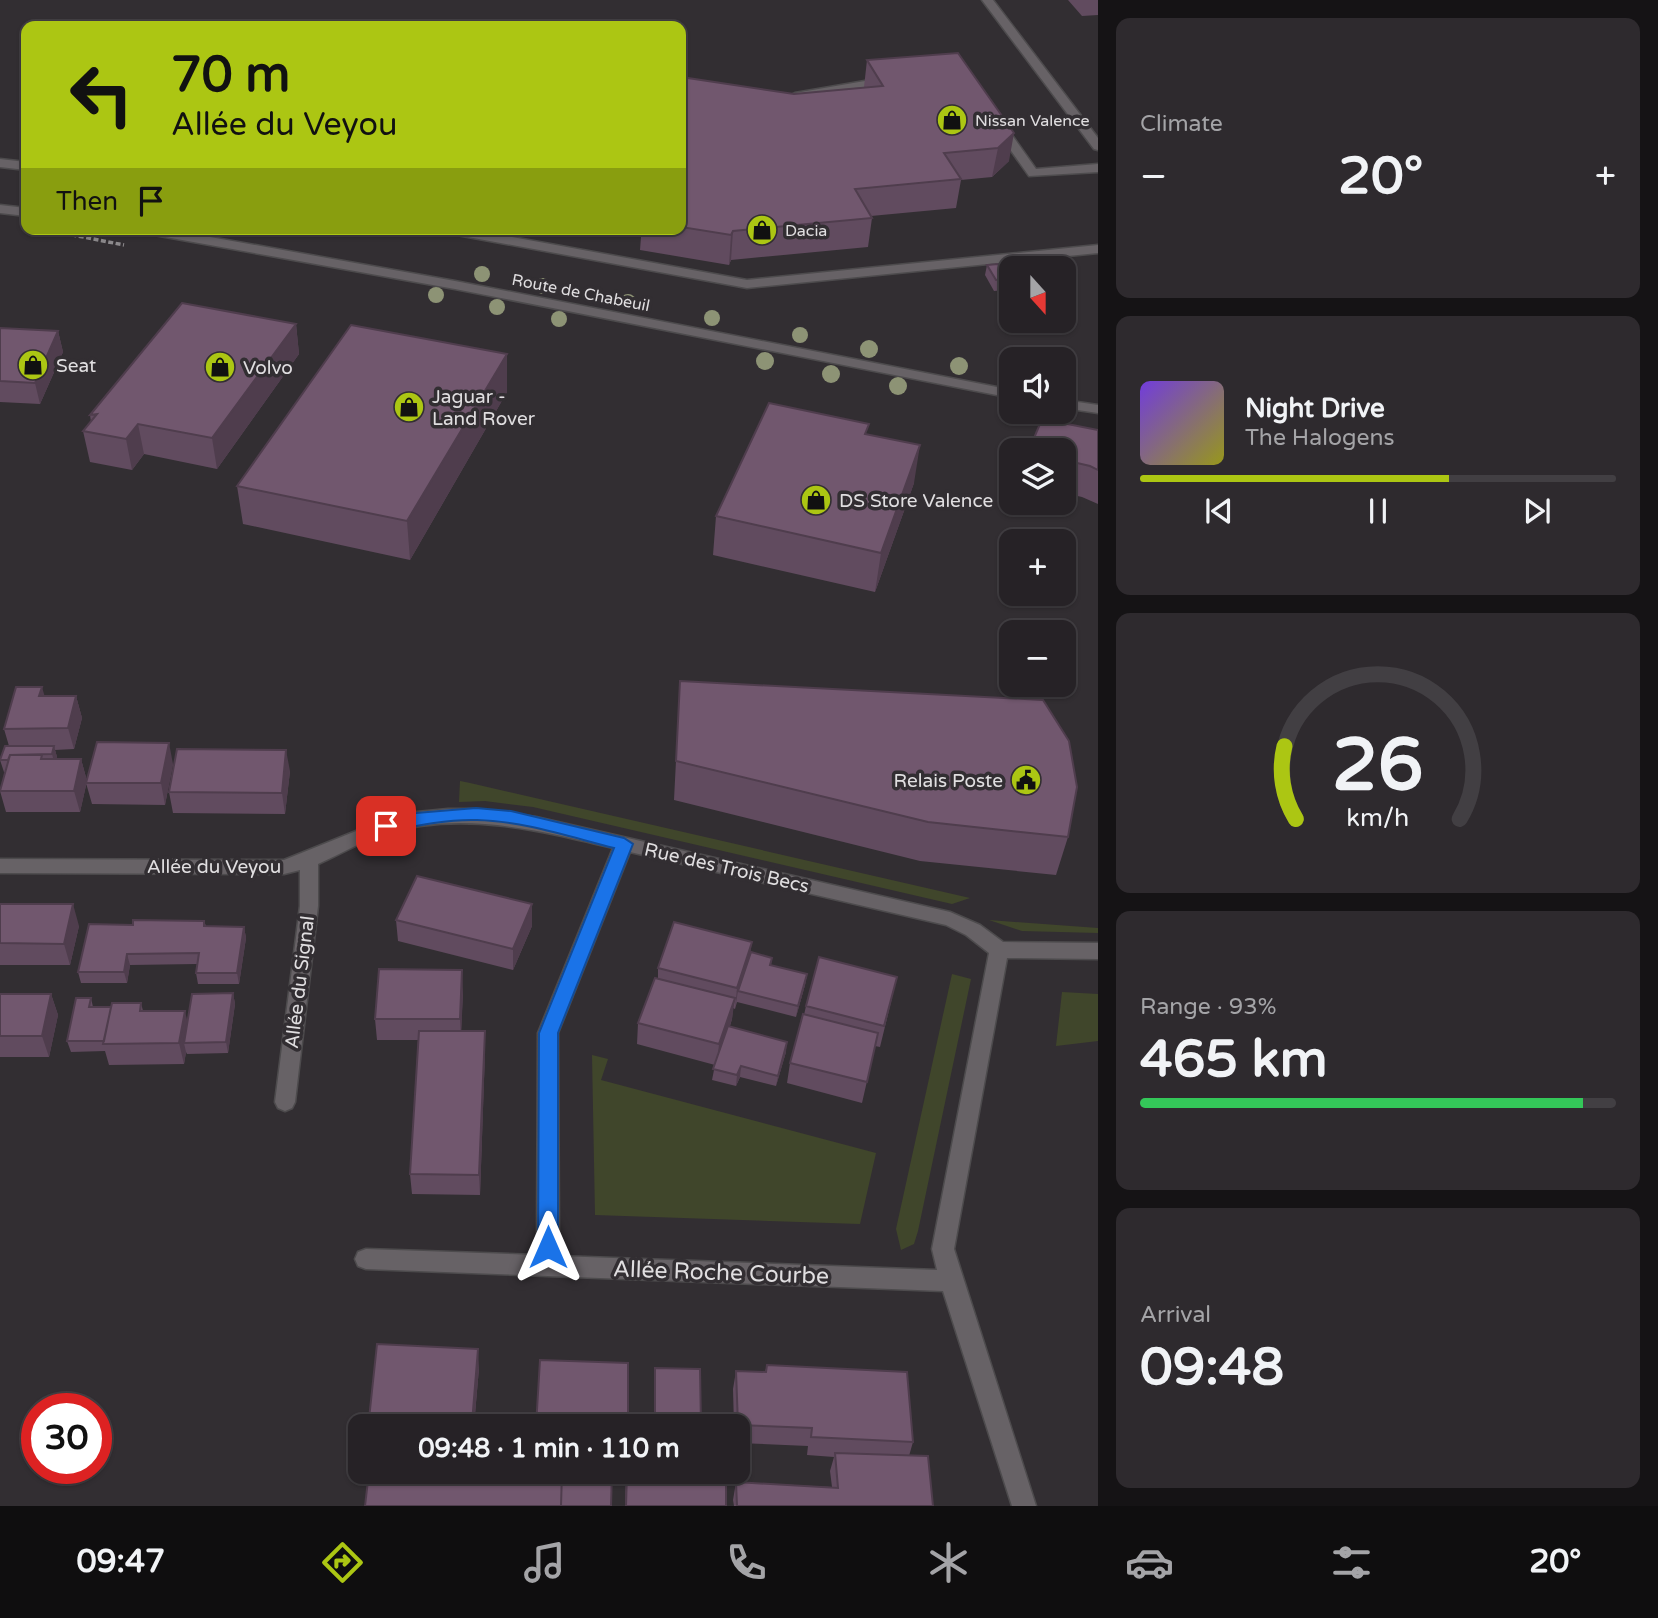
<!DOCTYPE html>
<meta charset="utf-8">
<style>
:root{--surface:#262226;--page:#2e2a2e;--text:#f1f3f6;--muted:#a4a4a7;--line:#423f43;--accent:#acc613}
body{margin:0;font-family:"Varela Round",sans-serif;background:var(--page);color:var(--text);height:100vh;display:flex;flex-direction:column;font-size:26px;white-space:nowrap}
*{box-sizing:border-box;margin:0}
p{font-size:23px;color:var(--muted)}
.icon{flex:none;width:38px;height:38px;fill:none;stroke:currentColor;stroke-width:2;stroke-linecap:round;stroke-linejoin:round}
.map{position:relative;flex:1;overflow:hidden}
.drawer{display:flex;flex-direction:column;gap:18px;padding:18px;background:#151315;width:560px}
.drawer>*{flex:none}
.banner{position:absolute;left:21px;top:21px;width:665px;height:214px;border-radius:14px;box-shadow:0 2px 5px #0004,0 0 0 2px var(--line);background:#acc613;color:#111;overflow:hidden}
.needle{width:46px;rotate:159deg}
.buttons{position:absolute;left:999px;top:256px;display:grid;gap:14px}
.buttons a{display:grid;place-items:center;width:77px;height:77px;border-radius:14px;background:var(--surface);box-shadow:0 2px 5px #0004,0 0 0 2px var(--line);font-size:35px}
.speed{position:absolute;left:21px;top:1393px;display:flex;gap:14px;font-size:35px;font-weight:700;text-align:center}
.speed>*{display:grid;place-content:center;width:91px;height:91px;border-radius:50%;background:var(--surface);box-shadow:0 2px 5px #0004,0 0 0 2px var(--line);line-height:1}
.speed .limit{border:10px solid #d22;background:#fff;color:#111}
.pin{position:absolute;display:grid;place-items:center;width:60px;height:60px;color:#fff;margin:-30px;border-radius:14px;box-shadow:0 4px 10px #0006}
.me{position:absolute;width:77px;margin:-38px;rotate:0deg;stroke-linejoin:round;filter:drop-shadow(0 0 5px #0008)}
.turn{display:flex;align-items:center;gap:24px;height:147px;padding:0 35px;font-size:32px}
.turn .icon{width:91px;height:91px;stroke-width:2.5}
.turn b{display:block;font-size:49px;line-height:60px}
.then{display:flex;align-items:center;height:66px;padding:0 35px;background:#0003;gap:14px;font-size:26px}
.big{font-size:52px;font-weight:800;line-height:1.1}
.drawer .card{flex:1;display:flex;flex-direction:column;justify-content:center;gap:10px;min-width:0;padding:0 24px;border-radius:14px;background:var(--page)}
.drawer .dial{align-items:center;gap:0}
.dial svg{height:182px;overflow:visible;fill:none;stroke:var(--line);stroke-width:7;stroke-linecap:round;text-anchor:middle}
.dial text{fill:var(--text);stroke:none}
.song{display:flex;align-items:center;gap:21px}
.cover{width:84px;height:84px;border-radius:10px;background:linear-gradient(135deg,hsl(260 70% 55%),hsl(60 70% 35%))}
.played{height:7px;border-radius:4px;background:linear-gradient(90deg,var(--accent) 65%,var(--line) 65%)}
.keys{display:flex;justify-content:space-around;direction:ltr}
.heat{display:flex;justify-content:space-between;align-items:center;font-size:38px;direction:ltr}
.charge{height:10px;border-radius:5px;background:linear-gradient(90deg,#34c759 93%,var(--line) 0)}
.trip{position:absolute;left:348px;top:1414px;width:402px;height:70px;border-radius:14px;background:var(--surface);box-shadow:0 2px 5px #0004,0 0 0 2px var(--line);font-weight:800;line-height:70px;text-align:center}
.tab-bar{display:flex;height:112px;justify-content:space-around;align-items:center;background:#0f0e0f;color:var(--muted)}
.tab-bar .icon{width:49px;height:49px}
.tab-bar .on{color:var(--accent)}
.tab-bar b{font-size:32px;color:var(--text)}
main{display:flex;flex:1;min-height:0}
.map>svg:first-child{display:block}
.green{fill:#40462b}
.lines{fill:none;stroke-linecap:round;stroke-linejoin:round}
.lane-casing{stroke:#4d4b4d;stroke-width:3}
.street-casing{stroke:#4d4b4d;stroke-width:3}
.secondary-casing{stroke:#4d4b4d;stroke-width:3}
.path-far1{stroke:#8c898c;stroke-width:3.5;stroke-dasharray:5 2.5;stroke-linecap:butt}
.path{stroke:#8c898c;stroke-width:4.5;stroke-dasharray:6 3.5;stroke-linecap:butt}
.lane{fill:#676266;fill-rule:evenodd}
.street{fill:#676266;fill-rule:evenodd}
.secondary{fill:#676266;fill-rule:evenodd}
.tree{fill:#8d9375}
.wall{fill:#614b5f}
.shaded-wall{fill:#4f3d4d}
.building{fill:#71576e;stroke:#4f3d4d;stroke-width:2}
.route{fill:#1a73e8;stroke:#114b97;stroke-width:2}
.labels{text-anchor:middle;stroke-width:7;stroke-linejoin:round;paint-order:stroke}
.far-poi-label{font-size:16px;fill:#e0dee0;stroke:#322e32;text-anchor:start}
.far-street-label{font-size:16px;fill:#e0dee0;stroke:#322e32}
.poi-label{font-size:19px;fill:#e0dee0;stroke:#322e32;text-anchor:start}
.street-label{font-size:19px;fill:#e0dee0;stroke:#322e32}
.near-street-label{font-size:23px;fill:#e0dee0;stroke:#322e32}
</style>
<main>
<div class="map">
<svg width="1098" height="1506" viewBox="0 0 1098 1506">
<rect width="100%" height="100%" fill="#322e32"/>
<path class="green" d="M 460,781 L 470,783 L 970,898 L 952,904 L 533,807 L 485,801 L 459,802 Z
M 989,920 L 1098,928 L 1098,933 L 1022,931 Z
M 952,974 L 971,979 L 918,1231 L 914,1244 L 901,1250 L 896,1229 Z
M 1062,992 L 1098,994 L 1098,1041 L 1056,1046 Z
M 592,1055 L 608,1059 L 601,1080 L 876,1153 L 860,1224 L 595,1215 Z"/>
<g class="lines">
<g class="lane-casing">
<path id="lane" d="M 888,77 L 892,78 L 892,82 L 795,99 L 789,96 L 795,93 Z
M 994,121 L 1002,121 L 1036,169 L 1098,164 L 1098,172 L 1029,176 L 992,124 Z
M 0,159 L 26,162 L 26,170 L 0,167 Z
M 440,229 L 468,229 L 747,280 L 1098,245 L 1098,253 L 747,288 L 446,233 Z"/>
</g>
<g class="street-casing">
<path id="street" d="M 448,809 L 477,809 L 536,817 L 950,912 L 980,925 L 1003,942 L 1098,943 L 1098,959 L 1007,958 L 954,1249 L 1036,1506 L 1012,1506 L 943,1291 L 366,1269 L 358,1266 L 355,1259 L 358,1252 L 366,1249 L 537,1255 L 538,1033 L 613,848 C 539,830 462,811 387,833 C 363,840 341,854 318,864 L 318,906 L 295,1102 L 292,1108 L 285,1111 L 278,1108 L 275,1102 L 300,906 L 300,870 L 284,874 L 0,873 L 0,859 L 284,860 L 381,821 L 417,812 ZM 630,852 L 946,925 L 966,935 L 989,953 L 932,1249 L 937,1270 L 559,1256 L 558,1033 Z"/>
</g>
<g class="secondary-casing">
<path id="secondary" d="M 982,0 L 993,0 L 1098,138 L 1098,150 L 1094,149 Z
M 0,205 L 26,208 L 26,216 L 0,213 Z
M 137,229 L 166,229 L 455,281 L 1012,390 L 1012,398 L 455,289 L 143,233 Z
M 1064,400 L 1098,405 L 1098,413 L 1064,408 Z"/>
</g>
<path class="path-far1" d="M 42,229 L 124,245"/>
<path class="path" d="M 1032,411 L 1045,414"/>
<use href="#lane" class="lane"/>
<use href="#street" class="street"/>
<use href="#secondary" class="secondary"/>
</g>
<g class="tree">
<circle cx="482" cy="274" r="8"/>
<circle cx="543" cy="286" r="8"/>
<circle cx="436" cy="295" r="8"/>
<circle cx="628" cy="302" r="8"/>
<circle cx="497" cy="307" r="8"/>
<circle cx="712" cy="318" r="8"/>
<circle cx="559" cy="319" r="8"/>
<circle cx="800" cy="335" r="8"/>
<circle cx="869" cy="349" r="9"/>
<circle cx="765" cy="361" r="9"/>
<circle cx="959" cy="366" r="9"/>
<circle cx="831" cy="374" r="9"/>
<circle cx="898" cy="386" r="9"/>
</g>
<path class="wall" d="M 1068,0 L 1098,0 L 1098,15 L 1082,16 Z
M 958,53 L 1009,161 L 992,177 L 961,180 L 956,208 L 871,216 L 872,218 L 868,247 L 731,260 L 729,265 L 640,250 L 641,237 L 590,229 L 681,229 L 681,77 L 794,94 L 864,87 L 867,60 Z
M 526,229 L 571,229 L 567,236 Z
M 987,265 L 1008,279 L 1006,290 L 994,291 L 985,275 Z
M 296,324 L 299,354 L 217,469 L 144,454 L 132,470 L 90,462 L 83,431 L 91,422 L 90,415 Z
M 0,328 L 58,331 L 63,352 L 40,404 L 0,402 Z
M 507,354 L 507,392 L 410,560 L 243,524 L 237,486 Z
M 1098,430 L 1098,504 L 1082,497 L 1064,493 L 1064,450 Z
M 914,483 L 875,592 L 713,555 L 716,516 Z
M 680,681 L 1068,837 L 1056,875 L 920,861 L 674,800 Z
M 44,696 L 76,696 L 82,718 L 74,749 L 55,750 L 57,757 L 56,759 L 81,759 L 87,781 L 80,812 L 6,812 L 0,791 L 5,772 L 4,772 L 0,760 L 9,746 L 4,729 Z
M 173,764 L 165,805 L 92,804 L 86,783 Z
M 290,771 L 285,814 L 173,813 L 169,792 Z
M 0,904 L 79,926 L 70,965 L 0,965 Z
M 532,904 L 532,926 L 513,970 L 398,941 L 396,920 Z
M 204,921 L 206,926 L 244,927 L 246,938 L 239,984 L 198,984 L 196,973 L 197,964 L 130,965 L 127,983 L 81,983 L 78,972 L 133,925 Z
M 751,952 L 772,958 L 771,965 L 807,974 L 805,985 L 796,1017 L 737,1002 L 735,1009 L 733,1008 L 732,1019 L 730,1026 L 786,1052 L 776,1086 L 740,1077 L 736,1086 L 712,1080 L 715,1065 L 637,1044 L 638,1023 L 658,979 L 658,968 Z
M 463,992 L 461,1031 L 485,1031 L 485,1052 L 480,1195 L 412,1194 L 410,1174 L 418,1040 L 377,1040 L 375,1019 Z
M 233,993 L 235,1004 L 228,1053 L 187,1054 L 186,1052 L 184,1064 L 109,1065 L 105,1051 L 71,1052 L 67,1041 L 91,998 L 93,1007 L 111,1007 L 141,1003 L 143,1011 L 187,1022 Z
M 0,994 L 51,994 L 58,1015 L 49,1057 L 0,1057 Z
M 892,998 L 880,1047 L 875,1046 L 862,1103 L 787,1083 L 790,1063 L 804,1015 L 806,1006 Z
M 767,1365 L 913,1442 L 909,1456 L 933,1506 L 734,1506 L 733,1500 L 736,1482 L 832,1487 L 830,1471 L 834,1457 L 807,1455 L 808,1446 L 738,1443 L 738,1426 L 734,1426 L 733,1389 L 736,1371 L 765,1372 Z
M 479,1368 L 474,1426 L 370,1426 L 369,1419 Z
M 626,1472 L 726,1472 L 726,1506 L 625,1506 Z"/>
<path class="shaded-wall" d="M 1014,133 L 1009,161 L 992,177 L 998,148 Z
M 733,231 L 731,260 L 729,265 L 731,235 Z
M 296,324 L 299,354 L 217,469 L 212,438 Z
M 58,331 L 63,352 L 40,404 L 35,383 Z
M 507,354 L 507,392 L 410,560 L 407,521 Z
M 138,424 L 144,454 L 132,470 L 126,439 Z
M 920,445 L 914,483 L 875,592 L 881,553 Z
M 42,687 L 48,708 L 39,696 Z
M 76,696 L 82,718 L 74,749 L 68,728 Z
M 169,743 L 173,764 L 165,805 L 161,783 Z
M 54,746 L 57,757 L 55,765 L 52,754 Z
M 286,750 L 290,771 L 285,814 L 282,793 Z
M 81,759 L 87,781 L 80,812 L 74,791 Z
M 73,904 L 79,926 L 70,965 L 64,944 Z
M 532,904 L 532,926 L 513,970 L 513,949 Z
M 244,927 L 246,938 L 239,984 L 237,973 Z
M 752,942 L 749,963 L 738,991 L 735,1009 L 737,988 Z
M 127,954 L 130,965 L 127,983 L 124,972 Z
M 462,970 L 463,992 L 461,1040 L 460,1019 Z
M 807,974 L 805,985 L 796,1017 L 798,1006 Z
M 233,993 L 235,1004 L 228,1053 L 226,1042 Z
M 51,994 L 58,1015 L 49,1057 L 42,1036 Z
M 735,998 L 732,1019 L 717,1065 L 719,1044 Z
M 185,1011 L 190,1032 L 184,1043 L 186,1052 L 184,1064 L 179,1043 Z
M 485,1031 L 485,1052 L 480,1195 L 479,1175 Z
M 787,1042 L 786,1052 L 776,1086 L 778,1076 Z
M 741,1066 L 740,1077 L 736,1086 L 737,1075 Z
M 478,1349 L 479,1368 L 474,1426 L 472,1426 Z"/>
<path class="building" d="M 958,53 L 1014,133 L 998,148 L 944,153 L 961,179 L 855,189 L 872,218 L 733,231 L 731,235 L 681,227 L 681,77 L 794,94 L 883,86 L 867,60 Z
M 1027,261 L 1032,268 L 1020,268 L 1016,262 Z
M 998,264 L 1008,279 L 996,280 L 987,265 Z
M 182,303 L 296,324 L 212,438 L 138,424 L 126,439 L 83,431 L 97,414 L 90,415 Z
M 351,325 L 507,354 L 407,521 L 237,486 Z
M 0,328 L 58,331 L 35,383 L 0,381 Z
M 769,403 L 869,424 L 865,434 L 920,445 L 881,553 L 716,516 Z
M 1042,419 L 1098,430 L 1098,470 L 1090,466 L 1064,460 L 1064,450 L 1029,450 Z
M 680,681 L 1043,700 L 1069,741 L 1077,787 L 1068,837 L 928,822 L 676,761 Z
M 16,687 L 42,687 L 39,696 L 76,696 L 68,728 L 4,729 Z
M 97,742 L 169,743 L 161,783 L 86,783 Z
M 5,746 L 54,746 L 52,754 L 10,755 L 8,760 L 0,760 Z
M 177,749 L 286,750 L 282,793 L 169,792 Z
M 10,755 L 42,755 L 41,759 L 81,759 L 74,791 L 0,791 Z
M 417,876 L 532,904 L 513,949 L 396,920 Z
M 0,904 L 73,904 L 64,944 L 0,943 Z
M 133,920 L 204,921 L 204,926 L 244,927 L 237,973 L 196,973 L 199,953 L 127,954 L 124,972 L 78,972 L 89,924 L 133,925 Z
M 674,922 L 752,942 L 737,988 L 658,968 Z
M 751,952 L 772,958 L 770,965 L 807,974 L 798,1006 L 738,991 Z
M 819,957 L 897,977 L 884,1026 L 806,1006 Z
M 379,969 L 462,970 L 460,1019 L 375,1019 Z
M 655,978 L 735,998 L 719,1044 L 638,1023 Z
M 233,993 L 226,1042 L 184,1043 L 192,994 Z
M 0,994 L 51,994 L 42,1036 L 0,1036 Z
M 76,998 L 91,998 L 89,1007 L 111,1007 L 104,1041 L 67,1041 Z
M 112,1003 L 141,1003 L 140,1011 L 185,1011 L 179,1043 L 103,1044 Z
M 803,1014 L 878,1033 L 867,1082 L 790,1063 Z
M 728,1026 L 787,1042 L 778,1076 L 741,1066 L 737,1075 L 713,1069 Z
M 419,1031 L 485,1031 L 479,1175 L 410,1174 Z
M 377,1344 L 478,1349 L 472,1423 L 369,1419 Z
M 540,1360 L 628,1363 L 628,1426 L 536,1426 Z
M 767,1365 L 907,1372 L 913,1442 L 811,1437 L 812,1428 L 738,1425 L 736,1371 L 766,1372 Z
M 655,1368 L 700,1369 L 701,1426 L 655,1426 Z
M 835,1453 L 928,1456 L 933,1506 L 737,1506 L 736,1482 L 838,1488 Z
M 369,1472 L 562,1472 L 561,1506 L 365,1506 Z
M 562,1472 L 612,1472 L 611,1506 L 561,1506 Z
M 627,1472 L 726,1472 L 726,1506 L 626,1506 Z"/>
<path class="route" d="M 476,808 L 511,811 L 624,838 L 633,844 L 558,1033 L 558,1247 L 555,1253 L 548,1256 L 541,1253 L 538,1247 L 539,1033 L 614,848 C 570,837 523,821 477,820 C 446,819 415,826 386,832 L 377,826 L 380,822 L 416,813 Z"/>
<defs>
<g id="shop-disc" transform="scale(1.575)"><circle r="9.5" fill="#acc613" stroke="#322e32"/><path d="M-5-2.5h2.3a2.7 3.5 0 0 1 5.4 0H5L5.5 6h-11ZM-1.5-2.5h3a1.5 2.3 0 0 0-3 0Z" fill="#111"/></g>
<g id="civic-disc" transform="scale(1.575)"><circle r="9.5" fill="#acc613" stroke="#322e32"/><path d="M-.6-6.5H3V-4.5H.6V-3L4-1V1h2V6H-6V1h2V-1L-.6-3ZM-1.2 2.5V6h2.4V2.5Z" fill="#111"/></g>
</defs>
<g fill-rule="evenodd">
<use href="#shop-disc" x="952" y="120"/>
<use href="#shop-disc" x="762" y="230"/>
<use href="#shop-disc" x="33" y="365"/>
<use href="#shop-disc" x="220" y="367"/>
<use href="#shop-disc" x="409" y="407"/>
<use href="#shop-disc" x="816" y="500"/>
<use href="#civic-disc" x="1026" y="780"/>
</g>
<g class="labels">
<g class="far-poi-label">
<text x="975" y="126">Nissan Valence</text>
<text x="785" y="236">Dacia</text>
</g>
<g class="far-street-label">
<text transform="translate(581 292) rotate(11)" y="6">Route de Chabeuil</text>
</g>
<g class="poi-label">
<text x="56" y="372">Seat</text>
<text x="243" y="374">Volvo</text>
<text x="432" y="403">Jaguar -<tspan x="432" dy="22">Land Rover</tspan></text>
<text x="839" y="507">DS Store Valence</text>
<text x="1003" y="787" text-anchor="end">Relais Poste</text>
</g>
<g class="street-label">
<text x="214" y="873">Allée du Veyou</text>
<text transform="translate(727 867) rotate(13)" y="7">Rue des Trois Becs</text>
<text transform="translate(299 982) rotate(-83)" y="7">Allée du Signal</text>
</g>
<g class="near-street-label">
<text transform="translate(721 1272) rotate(2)" y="8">Allée Roche Courbe</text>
</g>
</g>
</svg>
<div class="buttons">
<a><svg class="needle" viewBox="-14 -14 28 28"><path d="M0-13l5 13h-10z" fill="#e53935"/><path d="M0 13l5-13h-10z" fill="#a4a4a7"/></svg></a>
<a><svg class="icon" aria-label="sound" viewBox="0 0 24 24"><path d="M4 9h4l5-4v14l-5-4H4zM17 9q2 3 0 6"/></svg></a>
<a><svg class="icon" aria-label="layers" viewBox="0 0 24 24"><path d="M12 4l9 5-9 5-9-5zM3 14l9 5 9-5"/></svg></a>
<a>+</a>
<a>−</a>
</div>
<div class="speed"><div class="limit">30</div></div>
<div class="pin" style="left:386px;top:826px;background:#d93025"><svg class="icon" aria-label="arrive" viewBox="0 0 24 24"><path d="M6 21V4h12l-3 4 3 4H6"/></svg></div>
<svg class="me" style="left:548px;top:1247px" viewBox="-20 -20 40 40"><path d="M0-17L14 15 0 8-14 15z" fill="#1a73e8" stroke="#fff" stroke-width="4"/></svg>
<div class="trip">09:48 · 1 min · 110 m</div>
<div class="banner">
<div class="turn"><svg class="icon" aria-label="left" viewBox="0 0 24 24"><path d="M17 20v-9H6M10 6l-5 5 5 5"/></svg><div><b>70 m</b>Allée du Veyou</div></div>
<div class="then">Then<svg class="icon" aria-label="arrive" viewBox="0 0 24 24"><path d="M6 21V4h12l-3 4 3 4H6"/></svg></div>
</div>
</div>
<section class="drawer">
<div class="card"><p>Climate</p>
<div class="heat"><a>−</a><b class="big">20°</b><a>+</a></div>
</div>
<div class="card">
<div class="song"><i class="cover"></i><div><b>Night Drive</b><p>The Halogens</p></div></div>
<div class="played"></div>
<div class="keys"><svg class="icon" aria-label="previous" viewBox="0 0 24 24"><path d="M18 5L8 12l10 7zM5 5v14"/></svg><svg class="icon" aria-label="pause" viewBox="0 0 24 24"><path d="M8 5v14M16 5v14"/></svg><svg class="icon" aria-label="next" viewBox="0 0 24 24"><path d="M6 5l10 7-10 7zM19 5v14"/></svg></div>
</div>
<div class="card dial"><svg viewBox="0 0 100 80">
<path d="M14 69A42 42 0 1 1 86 69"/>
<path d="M14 69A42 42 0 0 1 9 37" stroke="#acc613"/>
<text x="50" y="56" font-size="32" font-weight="700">26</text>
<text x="50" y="72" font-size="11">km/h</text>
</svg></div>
<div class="card"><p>Range · 93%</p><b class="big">465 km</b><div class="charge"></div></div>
<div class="card"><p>Arrival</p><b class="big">09:48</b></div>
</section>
</main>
<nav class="tab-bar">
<b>09:47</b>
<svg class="icon on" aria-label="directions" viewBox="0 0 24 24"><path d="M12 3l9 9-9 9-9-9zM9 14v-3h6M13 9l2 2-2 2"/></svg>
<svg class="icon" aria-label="music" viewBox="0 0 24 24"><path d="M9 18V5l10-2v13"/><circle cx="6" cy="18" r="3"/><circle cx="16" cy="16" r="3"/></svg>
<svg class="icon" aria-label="phone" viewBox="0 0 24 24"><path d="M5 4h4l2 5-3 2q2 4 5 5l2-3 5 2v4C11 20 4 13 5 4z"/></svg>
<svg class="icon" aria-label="climate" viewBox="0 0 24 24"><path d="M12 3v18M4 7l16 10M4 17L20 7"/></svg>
<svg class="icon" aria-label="car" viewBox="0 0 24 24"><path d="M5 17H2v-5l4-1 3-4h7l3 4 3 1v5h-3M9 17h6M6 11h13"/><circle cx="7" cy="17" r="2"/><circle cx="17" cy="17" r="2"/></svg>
<svg class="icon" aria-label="filters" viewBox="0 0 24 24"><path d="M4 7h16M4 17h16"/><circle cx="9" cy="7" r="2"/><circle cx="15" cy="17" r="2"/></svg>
<b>20°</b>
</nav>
